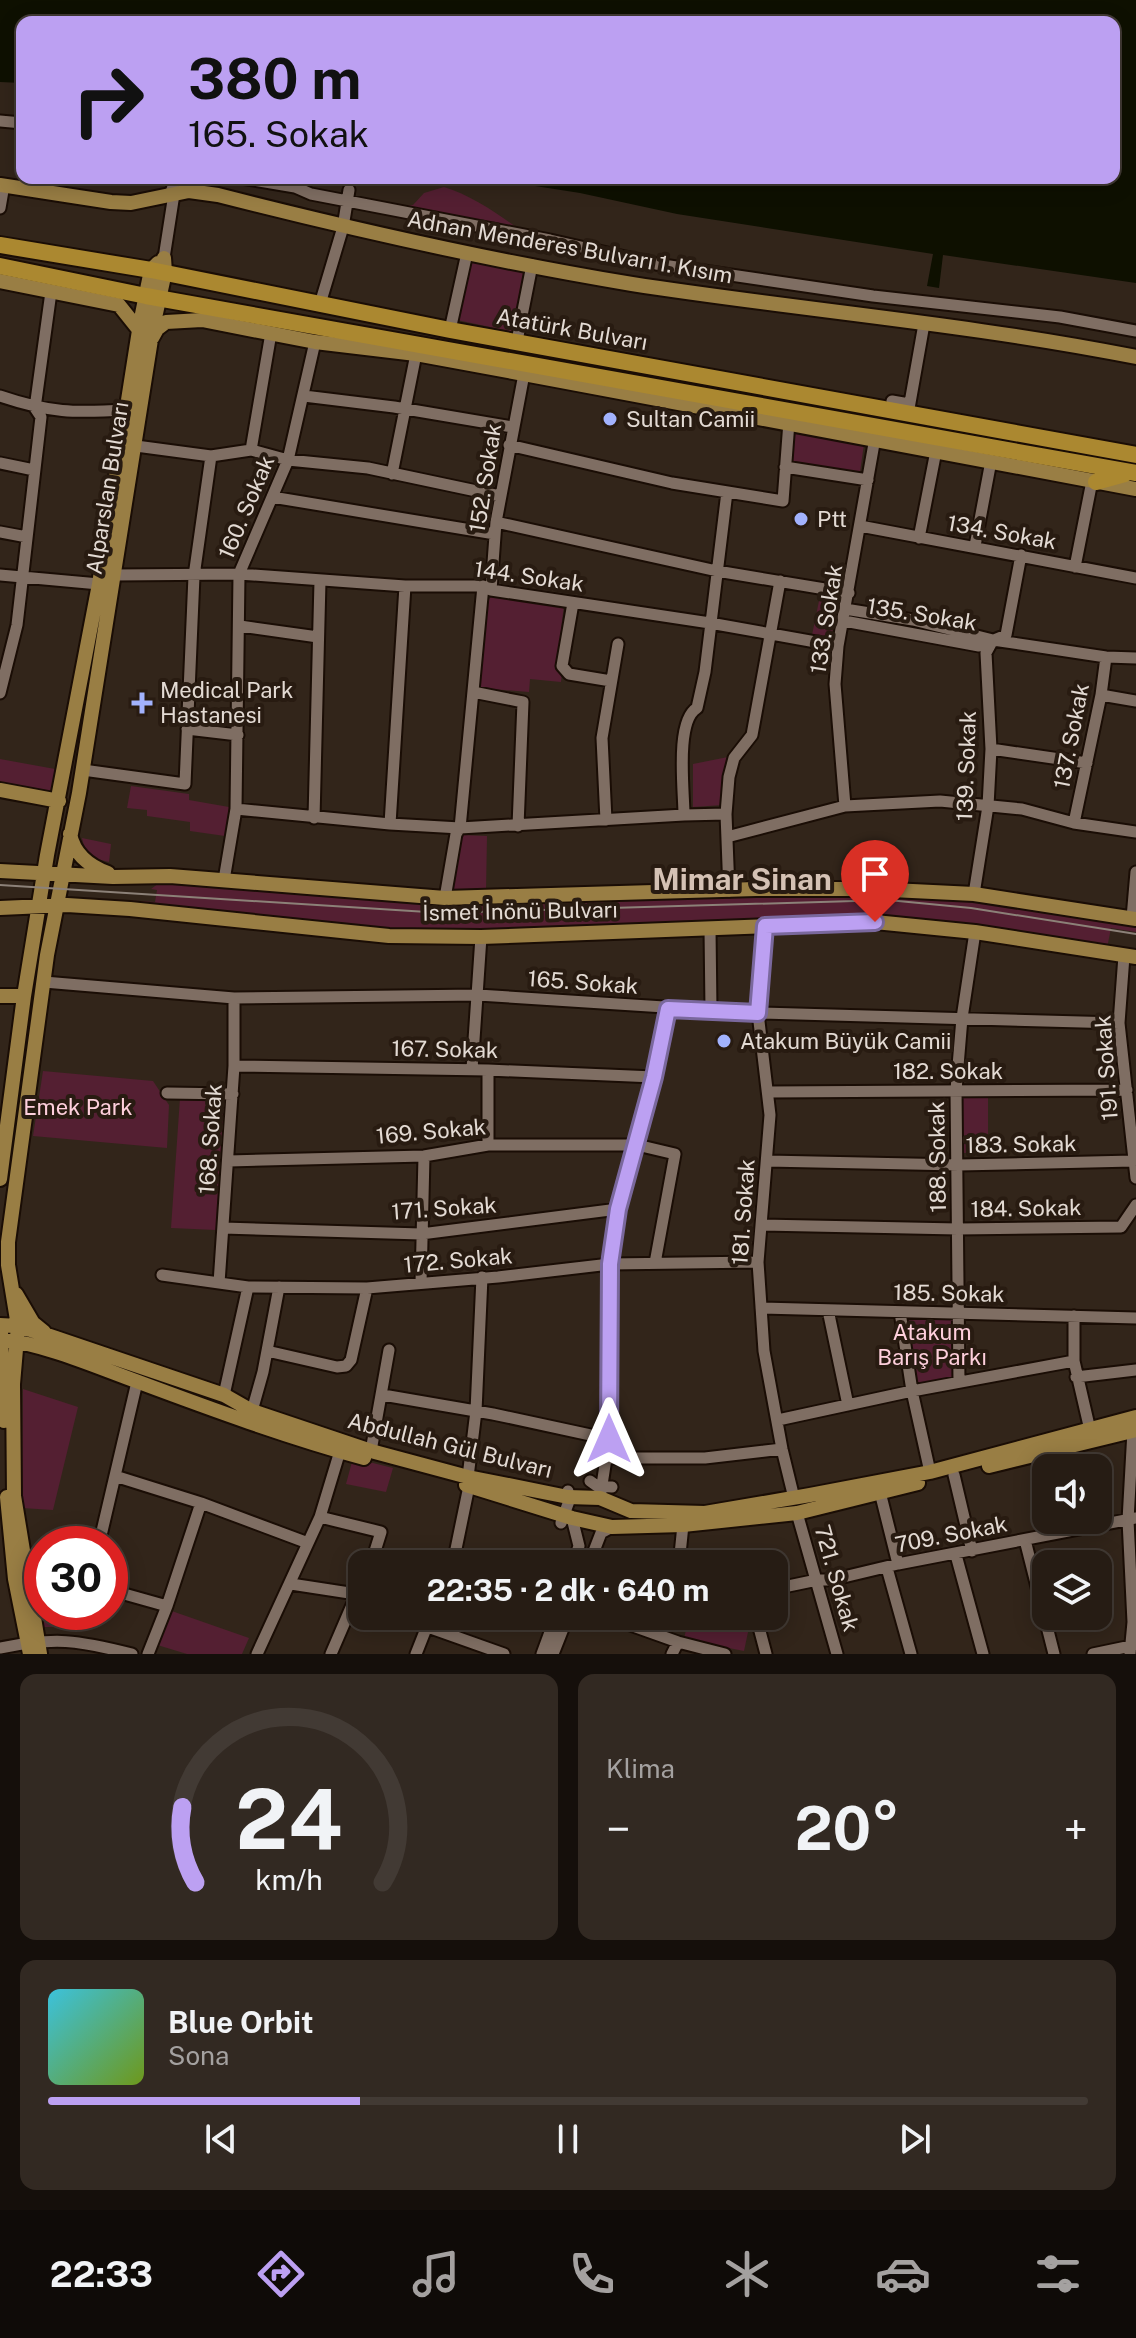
<!DOCTYPE html>
<html lang="tr">
<meta charset="utf-8">
<style>
:root{--surface:#261c14;--page:#322922;--text:#f1f3f6;--muted:#a4a1a0;--line:#423a34;--accent:#bca0f2}
body{margin:0;font-family:"Public Sans",sans-serif;background:var(--page);color:var(--text);height:100vh;display:flex;flex-direction:column;font-size:30px;white-space:nowrap}
*{box-sizing:border-box;margin:0}
p{font-size:26px;color:var(--muted)}
.icon{flex:none;width:44px;height:44px;fill:none;stroke:currentColor;stroke-width:2;stroke-linecap:round;stroke-linejoin:round}
.map{position:relative;height:1654px;overflow:hidden}
.drawer{display:flex;flex-direction:column;gap:20px;padding:20px;background:#150f0b;flex:1}
.drawer>*{flex:none}
.banner{position:absolute;left:16px;top:16px;width:1104px;height:168px;border-radius:16px;box-shadow:0 4px 20px #0003,0 0 0 2px var(--line);background:#bca0f2;color:#111;overflow:hidden}
.controls{position:absolute;left:1032px;top:1454px;display:grid;gap:16px}
.controls a{display:grid;place-items:center;width:80px;height:80px;border-radius:16px;background:var(--surface);box-shadow:0 4px 20px #0003,0 0 0 2px var(--line);font-size:40px}
.speed{position:absolute;left:24px;top:1526px;display:flex;gap:16px;font-size:40px;font-weight:700;text-align:center}
.speed>*{display:grid;place-content:center;width:104px;height:104px;border-radius:50%;background:var(--surface);box-shadow:0 4px 20px #0003,0 0 0 2px var(--line);line-height:1}
.speed .limit{border:12px solid #d22;background:#fff;color:#111}
.pin{position:absolute;display:grid;place-items:center;width:68px;height:68px;color:#fff;margin:-82px -34px;border-radius:50% 50% 50% 0;rotate:-45deg;box-shadow:0 0 8px #0007}
.pin .icon{rotate:45deg}
.me{position:absolute;width:88px;margin:-44px;rotate:0deg;stroke-linejoin:round;filter:drop-shadow(0 0 6px #0008)}
.turn{display:flex;align-items:center;gap:28px;height:168px;padding:0 40px;font-size:36px}
.turn .icon{width:104px;height:104px;stroke-width:2.5}
.turn b{display:block;font-size:56px;line-height:68px}
.big{font-size:60px;font-weight:700;line-height:1.1}
.drawer .widget{flex:1;display:flex;flex-direction:column;justify-content:center;gap:12px;min-width:0;padding:0 28px;border-radius:16px;background:var(--page)}
.drawer .dial{align-items:center;gap:0}
.dial svg{height:208px;overflow:visible;fill:none;stroke:var(--line);stroke-width:7;stroke-linecap:round;text-anchor:middle}
.dial text{fill:var(--text);stroke:none}
.song{display:flex;align-items:center;gap:24px}
.cover{width:96px;height:96px;border-radius:12px;background:linear-gradient(135deg,hsl(190 70% 55%),hsl(80 70% 35%))}
.played{height:8px;border-radius:4px;background:linear-gradient(90deg,var(--accent) 30%,var(--line) 30%)}
.keys{display:flex;justify-content:space-around;direction:ltr}
.heat{display:flex;justify-content:space-between;align-items:center;font-size:44px;direction:ltr}
.drawer .tiles{flex:1;display:grid;gap:20px;grid-template-columns:1fr 1fr}
.widget:last-child{grid-column:span 2}
.trip{position:absolute;left:348px;top:1550px;width:440px;height:80px;border-radius:16px;background:var(--surface);box-shadow:0 4px 20px #0003,0 0 0 2px var(--line);font-weight:700;line-height:80px;text-align:center}
.dock{display:flex;height:128px;justify-content:space-around;align-items:center;background:#0f0b08;color:var(--muted)}
.dock .icon{width:56px;height:56px}
.dock .active{color:var(--accent)}
.dock b{font-size:36px;color:var(--text)}
.map>svg:first-child{display:block}
.green{fill:#541f32}
.water{fill:#0e1000}
.lines{fill:none;stroke-linecap:round;stroke-linejoin:round}
.minor-casing{stroke:#1a0d05;stroke-width:15}
.major-casing{stroke:#1a0d05;stroke-width:18}
.highway-casing{stroke:#1a0d05;stroke-width:20}
.minor{stroke:#7f6e63;stroke-width:11}
.major{stroke:#997e44;stroke-width:14}
.highway{stroke:#ab8830;stroke-width:16}
.tram{stroke:#8c8178;stroke-width:2}
.route-casing{stroke:#7a689d;stroke-width:20}
.route{stroke:#bca0f2;stroke-width:14}
.poi-dot{fill:#a2b2fd;stroke:#281b11;stroke-width:3}
.labels{text-anchor:middle;stroke-width:8;stroke-linejoin:round;paint-order:stroke}
.street-label{font-size:22px;fill:#e3dad3;stroke:#281b11}
.poi-label{font-size:22px;fill:#e3dad3;stroke:#281b11;text-anchor:start}
.park-label{font-size:22px;fill:#fecfdc;stroke:#281b11}
.district-label{font-size:30px;font-weight:bold;fill:#d4c1b4;stroke:#281b11}
</style>
<div class="map">
<svg width="1136" height="1654" viewBox="0 0 1136 1654">
<rect width="100%" height="100%" fill="#32251a"/>
<path class="green" d="M 444,187 C 470,195 496,212 517,228 L 515,240 L 393,217 L 396,207 L 413,205 L 424,193 Z
M 469,262 L 526,272 L 514,332 L 457,320 Z
M 791,432 L 864,444 L 860,472 L 788,461 Z
M 820,596 L 838,599 L 832,633 L 827,637 L 812,635 Z
M 491,597 L 564,605 L 557,663 L 562,671 L 561,682 L 530,679 L 529,692 L 479,688 L 485,605 Z
M 728,757 L 723,805 L 693,807 L 693,764 Z
M 0,759 L 55,769 L 51,791 L 0,782 Z
M 131,786 L 189,794 L 189,800 L 229,807 L 225,836 L 190,831 L 190,822 L 147,816 L 147,810 L 127,808 Z
M 460,835 L 487,836 L 486,891 L 452,892 L 450,889 Z
M 82,838 L 111,844 L 109,862 C 92,858 86,856 82,838 Z
M 163,880 L 427,902 L 867,888 L 1136,920 L 1136,932 L 1111,928 L 1107,948 L 918,919 L 836,916 L 419,931 L 75,900 L 76,897 L 155,902 L 157,890 L 151,889 Z
M 43,1071 L 153,1081 L 169,1105 L 167,1148 L 33,1136 Z
M 960,1093 L 988,1093 L 988,1153 L 960,1153 Z
M 180,1098 L 224,1100 L 216,1230 L 171,1228 Z
M 900,1312 L 957,1312 L 959,1382 L 912,1391 Z
M 23,1389 L 78,1407 L 53,1510 L 22,1508 Z
M 353,1458 L 393,1468 L 386,1492 L 346,1484 Z
M 32,1579 L 42,1580 L 42,1612 L 76,1612 L 74,1627 L 38,1627 Z
M 166,1609 L 249,1638 L 242,1654 L 187,1654 L 154,1644 Z
M 689,1616 L 751,1618 L 744,1651 L 684,1639 Z"/>
<path class="water" d="M 0,0 L 1136,0 L 1136,283 L 943,255 L 939,288 L 927,286 L 933,254 L 677,214 L 580,193 L 484,178 L 1114,178 L 1114,22 L 22,22 L 22,83 L 0,82 Z"/>
<g class="lines">
<g class="minor-casing">
<path id="minor" d="M 0,121 L 22,123
M 241,178 L 295,187 L 311,194 L 550,240 L 656,264 L 873,296 L 1060,317 L 1136,331
M 170,195 L 176,178
M 0,208 L 4,185
M 164,258 L 174,194
M 320,304 L 343,227 L 349,190
M 450,330 L 467,253
M 518,336 L 532,265
M 0,396 C 50,413 74,413 126,410
M 304,396 L 394,407 L 512,427
M 892,401 L 909,404
M 908,414 L 924,324
M 509,445 L 672,483 L 783,501 L 789,422
M 136,446 L 211,456 L 251,450 L 288,460 L 368,468 L 500,496
M 251,450 L 271,333
M 0,463 L 34,470
M 785,467 L 868,480
M 392,474 L 416,354
M 272,497 L 495,534
M 496,522 L 717,571 L 849,593
M 860,526 L 1136,578
M 0,532 L 27,537
M 919,538 L 936,451
M 975,546 L 991,461
M 1075,567 L 1092,481
M 0,575 L 99,584
M 115,575 L 239,574 L 405,586 L 483,586 L 491,590 L 710,623 L 838,646
M 483,586 L 460,828 L 684,815
M 491,590 L 496,522 L 524,374
M 573,603 L 562,666 L 569,674 L 611,681
M 845,609 L 913,620 L 993,640 L 1106,657 L 1136,658
M 844,621 L 979,646 L 1006,635 L 1021,555
M 240,626 L 318,637
M 473,692 L 523,702 L 518,826
M 0,693 L 17,625 L 41,417 L 35,408 L 51,292
M 1101,695 L 1136,701
M 187,729 L 238,735
M 991,749 L 1087,763
M 83,770 L 185,784 L 194,576 L 211,456
M 845,806 L 835,684 L 838,646 L 875,438
M 236,809 L 390,824 L 460,828 L 456,834 L 445,898
M 726,814 L 684,815 C 684,791 675,721 697,708 L 705,672 L 727,492
M 314,818 L 320,581
M 606,820 L 602,738 L 618,644
M 1074,823 L 1101,695 L 1106,657
M 390,824 L 405,586
M 727,837 L 845,806 L 940,801 L 1022,809 L 1074,823 L 1136,832
M 224,880 L 236,809 L 239,574 L 288,460 L 315,342
M 729,891 L 726,814 L 729,777 L 734,758 L 752,735 L 780,581
M 974,894 L 988,806 L 991,749 L 986,653 L 993,640
M 1132,918 L 1136,872
M 765,926 L 758,1013 L 770,1115 L 758,1262 L 764,1351 L 782,1449 L 794,1498
M 710,929 L 711,1010
M 1124,956 L 1119,1023 L 1136,1178
M 44,982 L 234,998 L 478,995 L 758,1013 L 1119,1023
M 234,1066 L 488,1070 L 654,1077
M 472,1069 L 481,937
M 488,1070 L 488,1145
M 769,1092 L 1127,1090
M 167,1093 L 233,1094
M 229,1161 L 424,1156 L 488,1145 L 637,1145 L 675,1154 L 655,1263
M 767,1161 L 959,1165 L 1133,1161
M 761,1225 L 958,1229 L 1121,1227 L 1136,1205
M 223,1228 L 421,1234 L 618,1209
M 162,1275 L 248,1287 L 367,1288 L 498,1277 L 610,1264 L 758,1262
M 219,1283 L 234,1066 L 234,998
M 421,1283 L 424,1156
M 761,1308 L 1136,1318
M 828,1310 L 848,1405
M 900,1312 L 912,1391 L 930,1472
M 1074,1316 L 1074,1361 L 1090,1430
M 267,1351 L 337,1367 L 346,1366 L 351,1360 L 367,1288
M 1076,1377 L 1136,1370
M 959,1382 L 956,1090 L 962,1018 L 975,932
M 224,1395 L 248,1287
M 383,1395 L 493,1414 L 609,1439
M 252,1411 L 263,1372 L 279,1287
M 778,1420 L 912,1391 L 1074,1361
M 371,1451 L 389,1350
M 607,1458 L 705,1458 L 782,1449
M 954,1475 L 972,1551
M 115,1476 L 201,1503 L 308,1543
M 468,1477 L 476,1411 L 482,1277
M 590,1481 L 597,1486 L 612,1487
M 880,1492 L 898,1564
M 600,1498 L 609,1439 L 610,1264 L 618,1209 L 654,1077 L 668,1009
M 797,1513 L 837,1654
M 320,1517 L 381,1532 L 371,1564
M 572,1518 L 579,1546 L 573,1564
M 561,1523 L 569,1501 L 568,1491
M 1025,1540 L 1054,1654
M 99,1544 L 137,1382
M 956,1555 L 983,1654
M 461,1564 L 456,1549 L 469,1486
M 589,1564 L 601,1533 L 612,1527
M 679,1564 L 683,1525
M 887,1568 L 911,1654
M 20,1578 L 42,1580
M 291,1584 L 356,1594
M 774,1589 L 817,1580 L 831,1580 L 898,1564 L 1136,1518
M 110,1590 L 167,1606 L 148,1654
M 167,1606 L 201,1503
M 605,1616 L 678,1642 L 725,1654
M 756,1616 L 766,1654
M 428,1627 L 504,1654
M 0,1648 C 55,1637 77,1640 132,1654
M 257,1654 L 320,1517 L 340,1451
M 331,1654 L 362,1582
M 416,1654 L 431,1616
M 542,1654 L 556,1616
M 553,1654 L 568,1616
M 672,1654 L 678,1642
M 1093,1654 L 1136,1645
M 1130,1654 L 1133,1622 L 1128,1520 L 1133,1431"/>
</g>
<g class="major-casing">
<path id="major" d="M 0,185 L 111,202 L 131,203 L 189,191 L 218,195 C 355,230 493,261 632,284 C 800,310 970,324 1136,357
M 0,281 L 119,305 L 139,330
M 152,338 L 157,329 L 166,322 L 202,320 L 315,342 L 416,354 L 524,374 L 1136,489
M 0,790 L 59,801
M 70,834 C 74,854 89,866 108,873
M 0,871 L 113,877 L 170,876 L 445,898 L 756,889 L 871,889 L 974,894 L 1136,919
M 0,908 L 67,905 L 130,909 L 389,936 L 481,937 L 875,922 L 975,932 L 1136,957
M 0,996 L 24,996
M 0,1179 L 24,996 L 47,855 L 99,584 L 140,324 L 151,270 L 158,263
M 16,1294 L 33,1323 L 44,1332
M 0,1325 L 18,1326 L 47,1335 L 224,1395 L 252,1411 L 371,1451 L 468,1477 L 568,1497 L 600,1498 L 631,1511 L 705,1513 L 810,1495 L 930,1472 L 1136,1417
M 1,1333 L 4,1421
M 0,1339 C 47,1345 92,1365 136,1381 C 211,1409 287,1437 364,1458
M 989,1466 L 1136,1430
M 466,1485 L 572,1518 L 612,1527 L 683,1525 L 797,1513 L 918,1483
M 7,1497 L 15,1579 L 30,1654
M 40,1654 L 14,1496 L 13,1384 L 18,1326 L 8,1265 L 8,1242 L 47,955 L 79,793 L 153,327 L 165,272 L 164,258"/>
</g>
<g class="highway-casing">
<path id="highway" d="M 0,245 L 151,270 L 450,330 L 1136,455
M 0,266 L 146,296 L 1136,473
M 1096,482 L 1125,474"/>
</g>
<use href="#minor" class="minor"/>
<use href="#major" class="major"/>
<use href="#highway" class="highway"/>
<path class="tram" d="M 0,885 L 443,913 L 888,900 L 971,908 L 1136,934"/>
</g>
<g class="lines">
<g class="route-casing">
<path id="route" d="M 609,1439 L 610,1264 L 618,1209 L 654,1077 L 668,1009 L 758,1013 L 765,926 L 875,922"/>
</g>
<use href="#route" class="route"/>
</g>
<g class="poi-dot">
<circle cx="610" cy="419" r="8"/>
<circle cx="801" cy="519" r="8"/>
<path d="M138 691h8v8h8v8h-8v8h-8v-8h-8v-8h8z"/>
<circle cx="724" cy="1041" r="8"/>
</g>
<g class="labels">
<g class="street-label">
<text transform="translate(570 247) rotate(10)" y="8">Adnan Menderes Bulvarı 1. Kısım</text>
<text transform="translate(572 329) rotate(10)" y="8">Atatürk Bulvarı</text>
<text transform="translate(485 478) rotate(-81)" y="8">152. Sokak</text>
<text transform="translate(107 488) rotate(-81)" y="8">Alparslan Bulvarı</text>
<text transform="translate(246 507) rotate(-67)" y="8">160. Sokak</text>
<text transform="translate(1002 532) rotate(10)" y="8">134. Sokak</text>
<text transform="translate(529 576) rotate(8)" y="8">144. Sokak</text>
<text transform="translate(922 614) rotate(9)" y="8">135. Sokak</text>
<text transform="translate(826 619) rotate(-81)" y="8">133. Sokak</text>
<text transform="translate(1071 736) rotate(-79)" y="8">137. Sokak</text>
<text transform="translate(966 766) rotate(-88)" y="8">139. Sokak</text>
<text transform="translate(520 911) rotate(-1)" y="8">İsmet İnönü Bulvarı</text>
<text transform="translate(583 982) rotate(4)" y="8">165. Sokak</text>
<text transform="translate(445 1049) rotate(1)" y="8">167. Sokak</text>
<text transform="translate(1106 1068) rotate(-94)" y="8">191. Sokak</text>
<text x="948" y="1079">182. Sokak</text>
<text transform="translate(431 1131) rotate(-5)" y="8">169. Sokak</text>
<text transform="translate(210 1139) rotate(-86)" y="8">168. Sokak</text>
<text transform="translate(1021 1144) rotate(-1)" y="8">183. Sokak</text>
<text transform="translate(937 1157) rotate(-91)" y="8">188. Sokak</text>
<text transform="translate(444 1208) rotate(-4)" y="8">171. Sokak</text>
<text transform="translate(1026 1208) rotate(-1)" y="8">184. Sokak</text>
<text transform="translate(743 1212) rotate(-86)" y="8">181. Sokak</text>
<text transform="translate(458 1260) rotate(-5)" y="8">172. Sokak</text>
<text transform="translate(949 1293) rotate(1)" y="8">185. Sokak</text>
<text transform="translate(450 1445) rotate(14)" y="8">Abdullah Gül Bulvarı</text>
<text transform="translate(951 1534) rotate(-11)" y="8">709. Sokak</text>
<text transform="translate(837 1578) rotate(74)" y="8">721. Sokak</text>
</g>
<g class="poi-label">
<text x="626" y="427">Sultan Camii</text>
<text x="817" y="527">Ptt</text>
<text x="160" y="698">Medical Park<tspan x="160" dy="25">Hastanesi</tspan></text>
<text x="740" y="1049">Atakum Büyük Camii</text>
</g>
<g class="park-label">
<text x="78" y="1115">Emek Park</text>
<text x="932" y="1340">Atakum<tspan x="932" dy="25">Barış Parkı</tspan></text>
</g>
<g class="district-label">
<text x="742" y="890">Mimar Sinan</text>
</g>
</g>
</svg>
<div class="controls">
<a><svg class="icon" aria-label="sound" viewBox="0 0 24 24"><path d="M4 9h4l5-4v14l-5-4H4zM17 9q2 3 0 6"/></svg></a>
<a><svg class="icon" aria-label="layers" viewBox="0 0 24 24"><path d="M12 4l9 5-9 5-9-5zM3 14l9 5 9-5"/></svg></a>
</div>
<div class="speed"><div class="limit">30</div></div>
<div class="pin" style="left:875px;top:922px;background:#d93025"><svg class="icon" aria-label="arrive" viewBox="0 0 24 24"><path d="M6 21V4h12l-3 4 3 4H6"/></svg></div>
<svg class="me" style="left:609px;top:1439px" viewBox="-20 -20 40 40"><path d="M0-17L14 15 0 8-14 15z" fill="#bca0f2" stroke="#fff" stroke-width="4"/></svg>
<div class="trip">22:35 · 2 dk · 640 m</div>
<div class="banner">
<div class="turn"><svg class="icon" aria-label="right" viewBox="0 0 24 24"><path d="M7 20v-9h11M14 6l5 5-5 5"/></svg><div><b>380 m</b>165. Sokak</div></div>
</div>
</div>
<section class="drawer">
<div class="tiles">
<div class="widget dial"><svg viewBox="0 0 100 80">
<path d="M14 69A42 42 0 1 1 86 69"/>
<path d="M14 69A42 42 0 0 1 9 40" stroke="#bca0f2"/>
<text x="50" y="56" font-size="32" font-weight="700">24</text>
<text x="50" y="72" font-size="11">km/h</text>
</svg></div>
<div class="widget"><p>Klima</p>
<div class="heat"><a>−</a><b class="big">20°</b><a>+</a></div>
</div>
<div class="widget">
<div class="song"><i class="cover"></i><div><b>Blue Orbit</b><p>Sona</p></div></div>
<div class="played"></div>
<div class="keys"><svg class="icon" aria-label="previous" viewBox="0 0 24 24"><path d="M18 5L8 12l10 7zM5 5v14"/></svg><svg class="icon" aria-label="pause" viewBox="0 0 24 24"><path d="M8 5v14M16 5v14"/></svg><svg class="icon" aria-label="next" viewBox="0 0 24 24"><path d="M6 5l10 7-10 7zM19 5v14"/></svg></div>
</div>
</div>
</section>
<nav class="dock">
<b>22:33</b>
<svg class="icon active" aria-label="directions" viewBox="0 0 24 24"><path d="M12 3l9 9-9 9-9-9zM9 14v-3h6M13 9l2 2-2 2"/></svg>
<svg class="icon" aria-label="music" viewBox="0 0 24 24"><path d="M9 18V5l10-2v13"/><circle cx="6" cy="18" r="3"/><circle cx="16" cy="16" r="3"/></svg>
<svg class="icon" aria-label="phone" viewBox="0 0 24 24"><path d="M5 4h4l2 5-3 2q2 4 5 5l2-3 5 2v4C11 20 4 13 5 4z"/></svg>
<svg class="icon" aria-label="climate" viewBox="0 0 24 24"><path d="M12 3v18M4 7l16 10M4 17L20 7"/></svg>
<svg class="icon" aria-label="car" viewBox="0 0 24 24"><path d="M5 17H2v-5l4-1 3-4h7l3 4 3 1v5h-3M9 17h6M6 11h13"/><circle cx="7" cy="17" r="2"/><circle cx="17" cy="17" r="2"/></svg>
<svg class="icon" aria-label="filters" viewBox="0 0 24 24"><path d="M4 7h16M4 17h16"/><circle cx="9" cy="7" r="2"/><circle cx="15" cy="17" r="2"/></svg>
</nav>
